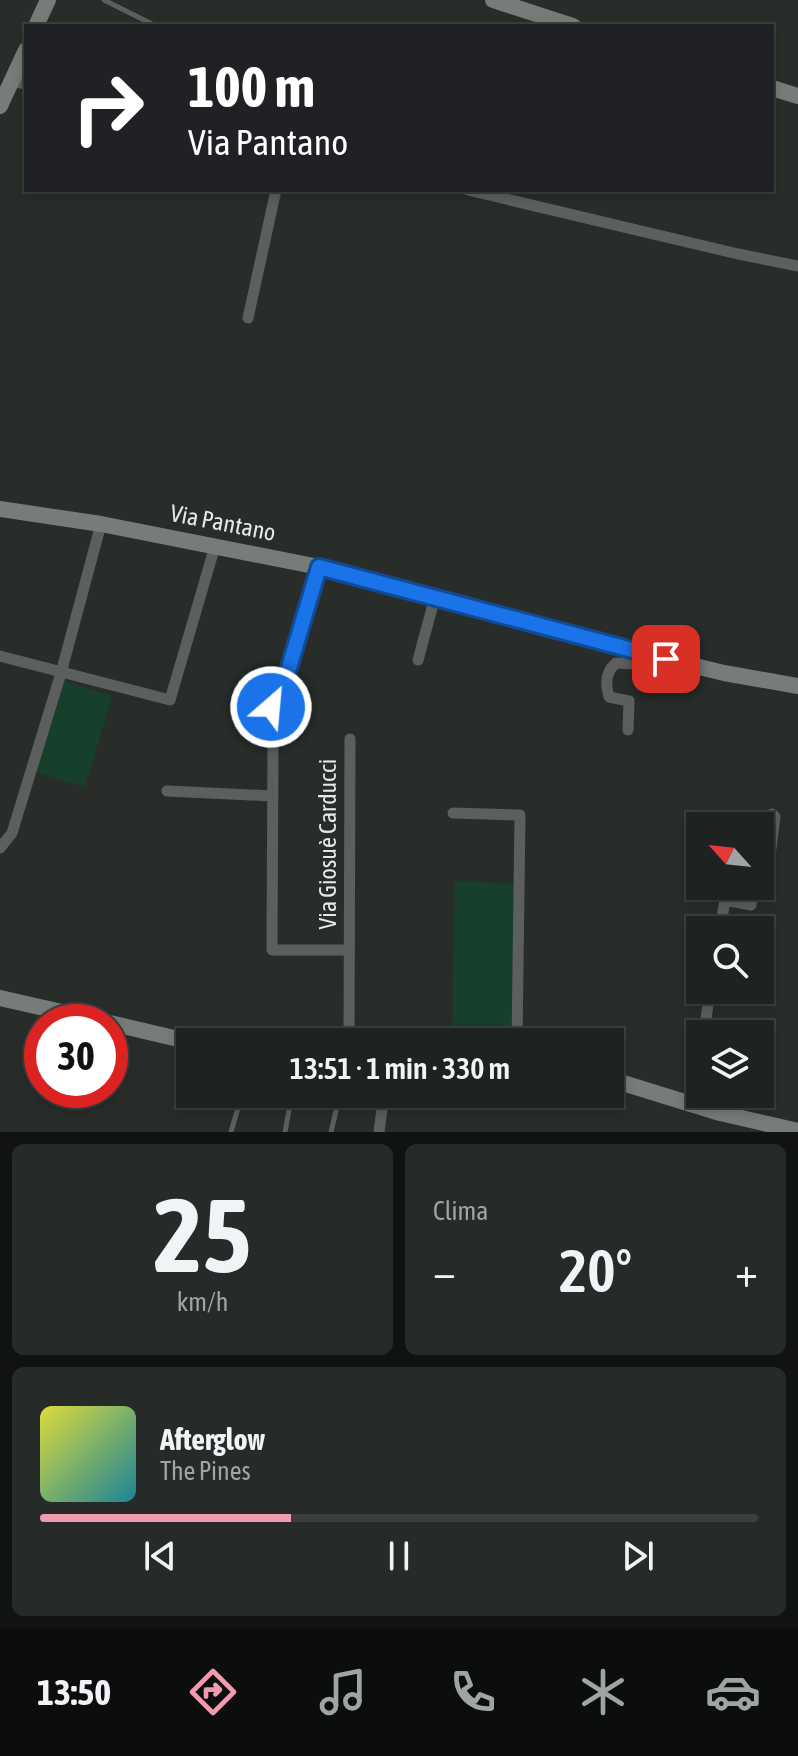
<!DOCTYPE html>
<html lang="it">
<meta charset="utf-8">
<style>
:root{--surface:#1e2220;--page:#262a29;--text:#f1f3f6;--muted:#a1a4a5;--line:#3c3f3e;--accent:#f29aae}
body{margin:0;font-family:"Asap Condensed",sans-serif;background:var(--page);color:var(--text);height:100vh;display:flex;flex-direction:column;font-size:30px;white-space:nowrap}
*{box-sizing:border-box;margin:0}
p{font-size:26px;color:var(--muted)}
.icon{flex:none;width:44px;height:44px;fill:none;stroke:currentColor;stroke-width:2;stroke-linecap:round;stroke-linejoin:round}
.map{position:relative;height:1132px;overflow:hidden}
.sheet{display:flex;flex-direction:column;gap:12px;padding:12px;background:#101312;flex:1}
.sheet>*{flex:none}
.banner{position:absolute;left:24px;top:24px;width:750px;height:168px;border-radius:0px;box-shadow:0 4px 12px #0003,0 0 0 2px var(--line);background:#202124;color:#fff;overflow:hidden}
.needle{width:52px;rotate:297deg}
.fabs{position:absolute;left:686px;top:812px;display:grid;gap:16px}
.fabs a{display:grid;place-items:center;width:88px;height:88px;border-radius:0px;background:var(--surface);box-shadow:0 4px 12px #0003,0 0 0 2px var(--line);font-size:40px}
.speed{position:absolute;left:24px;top:1004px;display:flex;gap:16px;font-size:40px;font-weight:700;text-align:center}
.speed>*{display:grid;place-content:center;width:104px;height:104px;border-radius:50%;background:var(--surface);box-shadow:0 4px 12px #0003,0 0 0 2px var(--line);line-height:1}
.speed .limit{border:12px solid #d22;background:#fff;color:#111}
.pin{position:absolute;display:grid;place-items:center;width:68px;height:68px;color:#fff;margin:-34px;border-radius:16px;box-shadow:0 4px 12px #0006}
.me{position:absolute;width:88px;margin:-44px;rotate:27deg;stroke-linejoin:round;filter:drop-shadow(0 0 6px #0008)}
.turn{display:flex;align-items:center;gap:28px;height:168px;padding:0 32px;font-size:36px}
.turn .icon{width:104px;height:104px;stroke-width:2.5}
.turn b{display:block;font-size:56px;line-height:68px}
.big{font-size:60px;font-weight:600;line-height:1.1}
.sheet .widget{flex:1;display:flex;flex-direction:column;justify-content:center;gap:12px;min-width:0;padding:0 28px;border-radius:12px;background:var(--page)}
.sheet .dial{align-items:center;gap:0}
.dial b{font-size:104px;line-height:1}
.song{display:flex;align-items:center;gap:24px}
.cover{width:96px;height:96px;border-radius:12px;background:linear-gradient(135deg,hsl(60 70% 55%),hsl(190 70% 35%))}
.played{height:8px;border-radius:4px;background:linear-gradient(90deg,var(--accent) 35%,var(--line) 35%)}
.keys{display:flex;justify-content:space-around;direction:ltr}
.heat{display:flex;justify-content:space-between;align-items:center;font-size:44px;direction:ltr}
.sheet .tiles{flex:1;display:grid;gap:12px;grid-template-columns:1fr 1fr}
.widget:last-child{grid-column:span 2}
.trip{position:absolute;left:176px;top:1028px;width:448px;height:80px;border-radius:0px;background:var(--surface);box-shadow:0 4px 12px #0003,0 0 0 2px var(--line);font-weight:600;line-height:80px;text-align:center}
.tabs{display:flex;height:128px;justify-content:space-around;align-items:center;background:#0c0e0d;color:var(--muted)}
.tabs .icon{width:56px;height:56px}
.tabs .current{color:var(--accent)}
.tabs b{font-size:36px;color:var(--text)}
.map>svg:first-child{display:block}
.green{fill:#16402b}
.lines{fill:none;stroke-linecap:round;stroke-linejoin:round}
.lane{stroke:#5d5f5e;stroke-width:5}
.street{stroke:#5d5f5e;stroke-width:11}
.secondary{stroke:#787c79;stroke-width:16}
.route-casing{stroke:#114b97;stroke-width:20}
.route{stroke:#1a73e8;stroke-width:14}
.labels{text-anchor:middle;stroke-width:8;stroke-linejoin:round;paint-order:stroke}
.street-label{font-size:24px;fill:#e5e8e6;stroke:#282d2a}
</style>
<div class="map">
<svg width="798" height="1132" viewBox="0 0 798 1132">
<rect width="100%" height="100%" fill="#282d2a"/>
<path class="green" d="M 63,681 L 112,696 L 85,787 L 35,772 Z
M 455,881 L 514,884 L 511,1042 L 452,1042 Z"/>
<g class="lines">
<path class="lane" d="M 104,0 L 156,26
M 231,1132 L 242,1094
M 285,1132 L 292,1094
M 331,1132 L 340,1094"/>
<path class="street" d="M 12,81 L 26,84
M 468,190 L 738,254 L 798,266
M 248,318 L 276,190
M 0,656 L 170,700 L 215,546
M 418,660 L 435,597
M 249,707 L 271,707 L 280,698 L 319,567
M 628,730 L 629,701 L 609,697 C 605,684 605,672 616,663 L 655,665 L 666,659
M 273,740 L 272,950 L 349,950
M 167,791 L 273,796
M 453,813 L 520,815 L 517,1042
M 0,848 L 12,833 L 61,673 L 101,524
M 760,851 L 771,848 L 775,817 L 772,814
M 720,930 L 725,900 L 751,905 L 754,886
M 704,1034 L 710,990
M 349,1042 L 350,739
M 693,1104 L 700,1061
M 379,1132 L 384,1094"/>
<path class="secondary" d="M 493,0 L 573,26
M 36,26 L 48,0
M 772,88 L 798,96
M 0,106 L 26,50
M 0,509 L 101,524 L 319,567 L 666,659 L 724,673 L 798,686
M 0,998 L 106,1022
M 110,1023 L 191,1042
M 610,1079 L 720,1113 L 798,1131"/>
</g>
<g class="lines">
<g class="route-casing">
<path id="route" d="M 271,707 L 280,698 L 319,567 L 666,659"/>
</g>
<use href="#route" class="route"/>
</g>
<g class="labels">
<g class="street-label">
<text transform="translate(223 523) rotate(11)" y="8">Via Pantano</text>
<text transform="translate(328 844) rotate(-90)" y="8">Via Giosuè Carducci</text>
</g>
</g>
</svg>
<div class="fabs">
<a><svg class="needle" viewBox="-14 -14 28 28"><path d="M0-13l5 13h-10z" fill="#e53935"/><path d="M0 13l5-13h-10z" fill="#a1a4a5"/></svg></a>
<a><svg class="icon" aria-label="search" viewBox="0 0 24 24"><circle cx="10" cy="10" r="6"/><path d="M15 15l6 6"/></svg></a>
<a><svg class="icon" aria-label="layers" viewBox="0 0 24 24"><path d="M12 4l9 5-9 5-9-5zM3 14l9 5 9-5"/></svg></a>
</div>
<div class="speed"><div class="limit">30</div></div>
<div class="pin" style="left:666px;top:659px;background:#d93025"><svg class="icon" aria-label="arrive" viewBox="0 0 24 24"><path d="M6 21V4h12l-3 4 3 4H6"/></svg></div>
<svg class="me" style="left:271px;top:707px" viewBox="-20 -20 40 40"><circle r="17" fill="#1a73e8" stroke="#fff" stroke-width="3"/><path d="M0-11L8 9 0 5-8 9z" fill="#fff"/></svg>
<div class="trip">13:51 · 1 min · 330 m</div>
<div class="banner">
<div class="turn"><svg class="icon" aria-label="right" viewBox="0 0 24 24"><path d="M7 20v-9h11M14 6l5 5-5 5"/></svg><div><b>100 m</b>Via Pantano</div></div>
</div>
</div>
<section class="sheet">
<div class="tiles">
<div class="widget dial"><b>25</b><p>km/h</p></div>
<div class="widget"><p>Clima</p>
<div class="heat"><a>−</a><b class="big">20°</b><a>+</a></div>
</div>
<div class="widget">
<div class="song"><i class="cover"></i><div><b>Afterglow</b><p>The Pines</p></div></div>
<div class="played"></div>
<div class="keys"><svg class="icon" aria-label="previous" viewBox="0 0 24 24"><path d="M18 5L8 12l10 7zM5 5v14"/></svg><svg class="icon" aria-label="pause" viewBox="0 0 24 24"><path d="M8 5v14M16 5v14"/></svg><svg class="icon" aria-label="next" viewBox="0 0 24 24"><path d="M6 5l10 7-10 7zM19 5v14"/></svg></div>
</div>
</div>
</section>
<nav class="tabs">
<b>13:50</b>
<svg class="icon current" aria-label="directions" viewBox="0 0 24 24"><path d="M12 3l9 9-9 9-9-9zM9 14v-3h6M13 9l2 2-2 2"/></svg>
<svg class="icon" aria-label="music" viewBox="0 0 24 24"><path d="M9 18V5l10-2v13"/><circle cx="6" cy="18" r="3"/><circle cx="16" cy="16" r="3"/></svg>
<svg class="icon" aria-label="phone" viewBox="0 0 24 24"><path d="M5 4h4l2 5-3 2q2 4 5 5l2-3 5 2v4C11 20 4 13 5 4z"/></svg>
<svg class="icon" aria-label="climate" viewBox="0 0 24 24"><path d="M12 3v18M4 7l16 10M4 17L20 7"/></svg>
<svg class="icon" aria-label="car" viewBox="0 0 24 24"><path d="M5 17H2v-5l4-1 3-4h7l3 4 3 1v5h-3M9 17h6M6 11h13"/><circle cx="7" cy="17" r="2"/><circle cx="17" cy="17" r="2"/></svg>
</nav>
